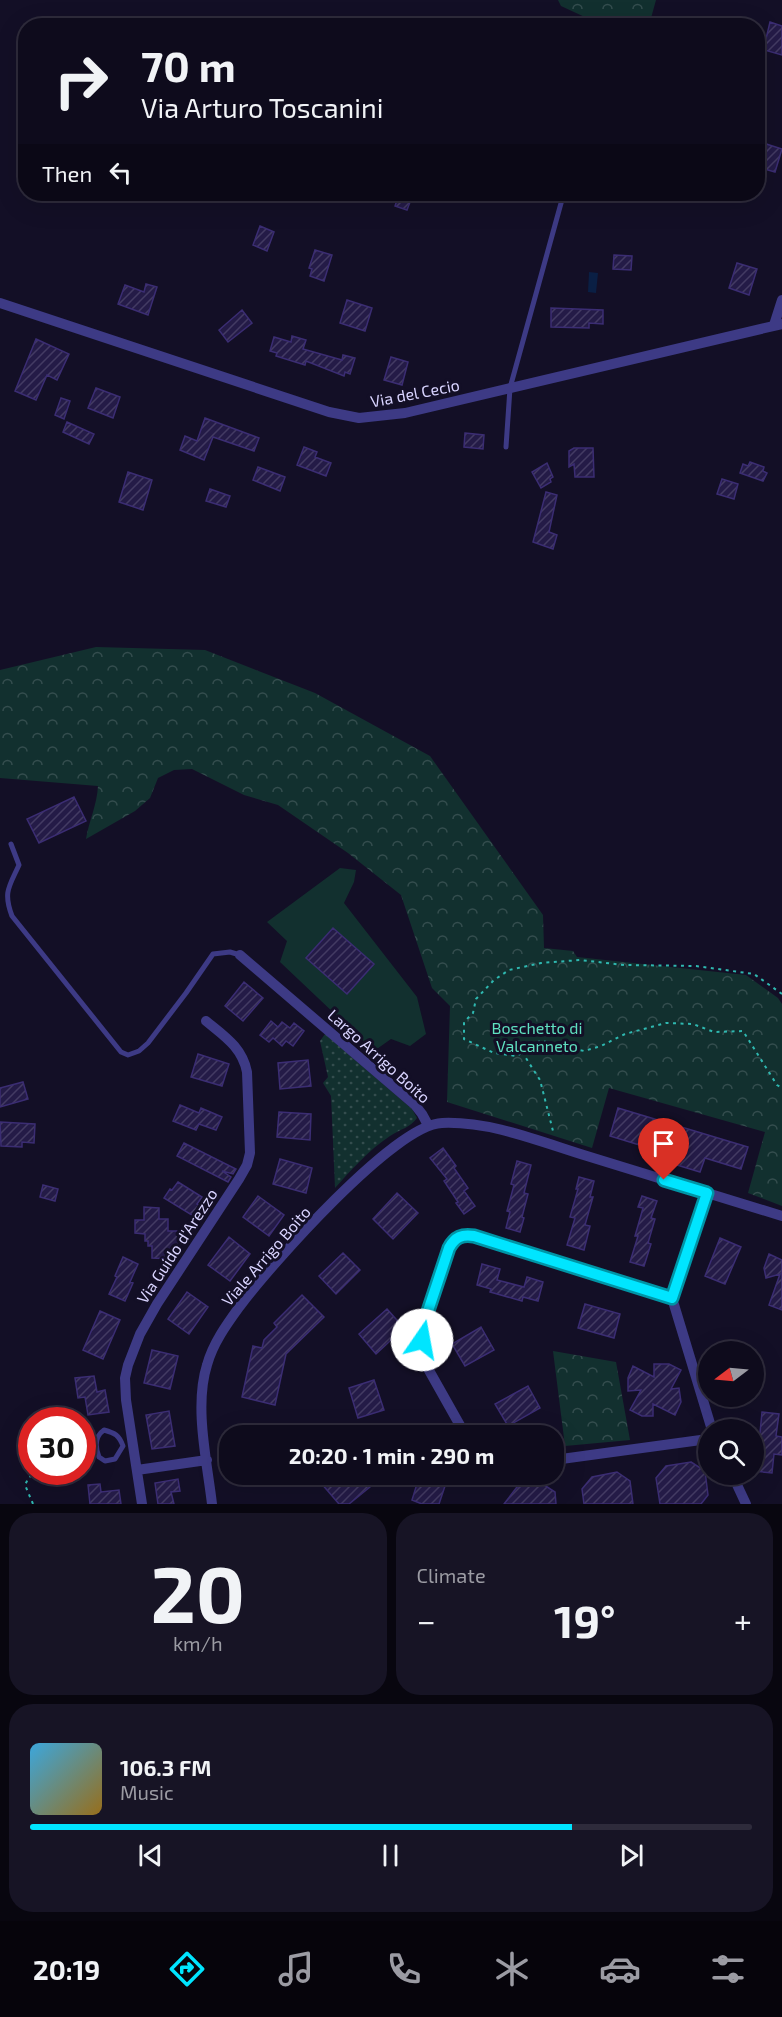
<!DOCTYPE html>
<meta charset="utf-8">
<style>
:root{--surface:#0e0b1c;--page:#171425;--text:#f1f3f6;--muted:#9b9ba3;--line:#2e2b3b;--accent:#00e5ff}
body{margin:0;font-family:"Exo 2",sans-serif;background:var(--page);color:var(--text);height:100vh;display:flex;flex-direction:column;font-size:22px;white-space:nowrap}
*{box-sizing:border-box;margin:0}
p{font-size:20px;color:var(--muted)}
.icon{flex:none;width:33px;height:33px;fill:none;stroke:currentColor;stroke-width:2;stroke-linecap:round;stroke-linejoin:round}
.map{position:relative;height:1504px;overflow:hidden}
.sheet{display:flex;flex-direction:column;gap:9px;padding:9px;background:#08060f;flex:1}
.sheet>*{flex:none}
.hud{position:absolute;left:18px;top:18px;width:747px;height:183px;border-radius:24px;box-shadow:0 6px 24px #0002,0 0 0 2px var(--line);background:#0e0b1c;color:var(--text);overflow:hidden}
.needle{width:39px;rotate:254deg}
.controls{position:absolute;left:698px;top:1341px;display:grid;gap:12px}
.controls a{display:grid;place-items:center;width:66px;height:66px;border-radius:50%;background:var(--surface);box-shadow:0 6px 24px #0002,0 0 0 2px var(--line);font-size:30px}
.speed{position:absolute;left:18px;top:1407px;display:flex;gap:12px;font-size:30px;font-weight:700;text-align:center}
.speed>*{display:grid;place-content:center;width:78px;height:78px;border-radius:50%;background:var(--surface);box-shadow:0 6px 24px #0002,0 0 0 2px var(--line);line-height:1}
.speed .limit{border:9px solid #d22;background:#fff;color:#111}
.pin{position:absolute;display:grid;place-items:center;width:51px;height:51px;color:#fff;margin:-62px -26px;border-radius:50% 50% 50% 0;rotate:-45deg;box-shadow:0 0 6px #0007}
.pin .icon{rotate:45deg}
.me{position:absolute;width:66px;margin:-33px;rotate:12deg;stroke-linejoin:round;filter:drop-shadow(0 0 4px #0008)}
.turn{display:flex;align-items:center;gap:21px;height:126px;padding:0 24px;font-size:27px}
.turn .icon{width:78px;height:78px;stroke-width:2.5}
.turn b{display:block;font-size:42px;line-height:51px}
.then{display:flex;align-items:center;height:57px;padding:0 24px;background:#0003;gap:12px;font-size:22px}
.big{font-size:45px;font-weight:700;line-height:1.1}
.sheet .card{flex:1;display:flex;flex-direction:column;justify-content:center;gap:9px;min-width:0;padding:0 21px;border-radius:24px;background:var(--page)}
.sheet .dial{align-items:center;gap:0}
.dial b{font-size:78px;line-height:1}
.song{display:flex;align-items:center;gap:18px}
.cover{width:72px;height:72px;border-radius:9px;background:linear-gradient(135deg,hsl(200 70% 55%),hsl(40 70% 35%))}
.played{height:6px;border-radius:3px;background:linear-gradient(90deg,var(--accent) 75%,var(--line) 75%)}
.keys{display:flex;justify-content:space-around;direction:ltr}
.heat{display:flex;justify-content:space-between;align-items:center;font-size:33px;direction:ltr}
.sheet .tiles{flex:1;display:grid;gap:9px;grid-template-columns:1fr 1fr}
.card:last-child{grid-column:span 2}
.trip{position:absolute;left:219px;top:1425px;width:345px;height:60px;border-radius:24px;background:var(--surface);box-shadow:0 6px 24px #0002,0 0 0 2px var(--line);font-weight:700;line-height:60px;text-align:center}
.menu{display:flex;height:96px;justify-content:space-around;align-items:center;background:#06040b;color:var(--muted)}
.menu .icon{width:42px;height:42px}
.menu .current{color:var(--accent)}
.menu b{font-size:27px;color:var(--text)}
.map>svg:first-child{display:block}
.grass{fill:url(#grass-dots)}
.forest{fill:url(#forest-crowns)}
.pitch{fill:#12302f}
.water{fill:#0a1f44}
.building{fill:url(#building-hatch);stroke:#3b2d73;stroke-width:1.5}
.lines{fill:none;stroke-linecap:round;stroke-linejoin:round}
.path{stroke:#2fb8b0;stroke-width:2;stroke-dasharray:3 4.5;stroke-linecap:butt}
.service{stroke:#3d3a85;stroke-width:5}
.minor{stroke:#3d3a85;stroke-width:10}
.route-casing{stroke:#0095a6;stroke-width:15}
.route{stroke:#00e5ff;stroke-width:10}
.labels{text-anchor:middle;stroke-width:6;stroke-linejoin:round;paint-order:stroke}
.street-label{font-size:16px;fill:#d9d4ff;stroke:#130f26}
.park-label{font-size:16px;fill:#5fe0c0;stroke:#130f26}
</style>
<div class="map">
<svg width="782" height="1504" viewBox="0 0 782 1504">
<defs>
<pattern id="grass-dots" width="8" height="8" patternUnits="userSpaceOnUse" patternTransform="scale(1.5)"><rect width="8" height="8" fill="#12302f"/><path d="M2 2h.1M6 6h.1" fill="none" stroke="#344d4e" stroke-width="1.8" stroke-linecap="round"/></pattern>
<pattern id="forest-crowns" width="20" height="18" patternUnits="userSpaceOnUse" patternTransform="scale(1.5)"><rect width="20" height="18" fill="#12302f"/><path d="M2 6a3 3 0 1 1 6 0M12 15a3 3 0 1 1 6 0" fill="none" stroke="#344d4e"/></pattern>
<pattern id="building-hatch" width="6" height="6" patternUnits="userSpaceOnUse" patternTransform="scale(1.5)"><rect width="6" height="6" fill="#241b47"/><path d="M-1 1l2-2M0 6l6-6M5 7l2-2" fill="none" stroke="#433b63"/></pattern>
</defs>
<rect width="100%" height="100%" fill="#130f26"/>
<path class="grass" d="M 325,1034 L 412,1109 L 417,1118 C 410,1128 400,1129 390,1136 C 369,1150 352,1169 335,1188 L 331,1096 L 323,1083 L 328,1077 L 320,1041 Z"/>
<path class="forest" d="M 558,0 L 656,0 L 651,18 L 652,26 L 589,25 L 587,18 L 561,6 Z
M 96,647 L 205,650 L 315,693 L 430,756 L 543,915 L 544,948 L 573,951 L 577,957 L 746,975 L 778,998 L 782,1004 L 782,1206 L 748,1193 L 765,1132 L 609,1088 L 592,1148 L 447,1102 L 450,1006 L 432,988 L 401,895 L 348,853 L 278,805 L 244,795 L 192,769 L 174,770 L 158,778 L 150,798 L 135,811 L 86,839 C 89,821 97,805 98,786 L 0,778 L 0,670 Z
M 553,1351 L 616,1362 L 630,1440 L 565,1446 Z"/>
<path class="pitch" d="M 340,868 L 356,870 L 354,882 L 344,903 L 417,997 L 426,1034 L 410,1046 L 391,1039 L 374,1051 L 280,962 L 287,941 L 267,922 Z"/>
<path class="water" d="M 589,272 L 598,273 L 596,293 L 588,292 Z"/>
<path class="building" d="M 770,22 L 782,26 L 782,55 L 758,48 L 758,36 L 766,39 Z
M 760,142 L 782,149 L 775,172 L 758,167 L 758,150 Z
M 399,194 L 413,194 L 407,210 L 395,206 Z
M 260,226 L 274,232 L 267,251 L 253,245 Z
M 315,250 L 332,255 L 324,281 L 310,276 L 312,269 L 309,268 Z
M 614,255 L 632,256 L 631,270 L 613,269 Z
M 737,263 L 757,269 L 749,295 L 729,288 Z
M 146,284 L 157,287 L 148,315 L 118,304 L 125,285 L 144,292 Z
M 347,300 L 372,308 L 365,331 L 340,323 Z
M 551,308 L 603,310 L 603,324 L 589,323 L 589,328 L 551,327 Z
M 242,310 L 252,323 L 228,342 L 219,330 Z
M 292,336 L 306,340 L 303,349 L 342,360 L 343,355 L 355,358 L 350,374 L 345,372 L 344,376 L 306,361 L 305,365 L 276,356 L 277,353 L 270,351 L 274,337 L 291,342 Z
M 36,339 L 69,354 L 57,380 L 47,375 L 36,400 L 15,391 Z
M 391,357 L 408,362 L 402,385 L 384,380 Z
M 96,388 L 120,397 L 113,418 L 88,408 Z
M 61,398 L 70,401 L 64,419 L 55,415 Z
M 205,418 L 259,438 L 254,451 L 213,437 L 204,460 L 180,450 L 185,436 L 197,441 Z
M 67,422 L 94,434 L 89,444 L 63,432 Z
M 465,433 L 484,435 L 483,449 L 464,447 Z
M 304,447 L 317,452 L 315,457 L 331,463 L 326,476 L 297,465 Z
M 574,448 L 593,448 L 594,477 L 575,477 L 574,464 L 569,467 L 569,451 Z
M 750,462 L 764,467 L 763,471 L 767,473 L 763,481 L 740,473 L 743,464 L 748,466 Z
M 547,463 L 553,477 L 550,479 L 551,482 L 541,488 L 532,472 Z
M 258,467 L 285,477 L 280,491 L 253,480 Z
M 128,472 L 152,480 L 143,510 L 119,502 Z
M 722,479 L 738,484 L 734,499 L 717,494 Z
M 210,489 L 230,496 L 226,507 L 206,501 Z
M 546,492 L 557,495 L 549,532 L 557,535 L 553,549 L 533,542 Z
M 74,797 L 86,821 L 39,843 L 27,819 Z
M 333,928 L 374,964 L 347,994 L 306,958 Z
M 244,982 L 263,998 L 243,1021 L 225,1006 Z
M 271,1021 L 278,1027 L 282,1022 L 290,1028 L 294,1023 L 304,1031 L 293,1046 L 286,1041 L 282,1046 L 273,1038 L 269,1042 L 260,1035 Z
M 198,1054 L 229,1064 L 222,1086 L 191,1077 Z
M 308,1060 L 311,1086 L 280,1089 L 278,1063 Z
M 23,1082 L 28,1099 L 0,1107 L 0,1088 Z
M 180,1105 L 199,1113 L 201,1108 L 222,1117 L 216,1130 L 199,1124 L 196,1130 L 173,1121 Z
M 618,1108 L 748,1147 L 741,1169 L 705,1158 L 700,1172 L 644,1155 L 646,1147 L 610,1136 Z
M 279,1112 L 311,1114 L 310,1140 L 277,1137 Z
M 0,1122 L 35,1124 L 34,1143 L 22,1142 L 22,1147 L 1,1146 Z
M 184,1143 L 236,1169 L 233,1174 L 222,1171 L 231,1177 L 228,1182 L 177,1156 Z
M 443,1148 L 456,1166 L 454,1168 L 468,1188 L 464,1191 L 475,1206 L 464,1214 L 456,1203 L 458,1202 L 444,1181 L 447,1179 L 430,1158 Z
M 280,1159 L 312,1168 L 306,1193 L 273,1184 Z
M 517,1161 L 531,1165 L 524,1193 L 528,1194 L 522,1217 L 524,1218 L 520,1232 L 506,1228 L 510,1212 L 507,1211 L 514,1185 L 511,1184 Z
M 579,1177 L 594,1181 L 590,1197 L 593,1197 L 585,1225 L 590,1226 L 584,1250 L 567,1245 L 575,1218 L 570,1217 L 578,1189 L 576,1189 Z
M 178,1182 L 202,1197 L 197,1204 L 201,1206 L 195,1217 L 164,1198 L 170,1189 L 172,1190 Z
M 43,1185 L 58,1189 L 55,1201 L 40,1197 Z
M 397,1193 L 418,1213 L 393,1239 L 373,1219 Z
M 258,1196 L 284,1215 L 269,1236 L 243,1217 Z
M 642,1196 L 657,1201 L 651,1218 L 655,1219 L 648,1243 L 651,1244 L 644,1266 L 630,1262 L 638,1236 L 635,1236 L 643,1208 L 638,1207 Z
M 144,1207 L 159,1208 L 159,1219 L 168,1219 L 168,1231 L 179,1231 L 178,1248 L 173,1248 L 173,1259 L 152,1258 L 152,1246 L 148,1246 L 148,1241 L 145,1241 L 145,1234 L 135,1233 L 135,1220 L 144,1220 Z
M 229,1237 L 250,1254 L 230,1281 L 208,1265 Z
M 720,1238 L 741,1247 L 725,1284 L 705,1276 Z
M 343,1253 L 360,1270 L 336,1294 L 319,1276 Z
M 769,1254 L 782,1260 L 782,1310 L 769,1305 L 780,1274 L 766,1278 L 764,1268 Z
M 123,1257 L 138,1264 L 130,1282 L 133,1283 L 125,1301 L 109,1294 L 117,1277 L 115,1276 Z
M 482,1264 L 500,1269 L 497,1280 L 524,1287 L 527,1277 L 543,1282 L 538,1301 L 523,1297 L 522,1301 L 490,1292 L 491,1289 L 477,1285 Z
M 187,1292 L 208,1307 L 189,1334 L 168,1319 Z
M 302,1295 L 324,1317 L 286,1354 L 275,1405 L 242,1397 L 253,1346 L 262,1348 L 264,1340 L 277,1327 L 274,1323 Z
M 585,1304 L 620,1314 L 614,1338 L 578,1328 Z
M 387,1309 L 404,1328 L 376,1354 L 359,1334 Z
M 100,1311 L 120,1320 L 103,1359 L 83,1350 Z
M 481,1327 L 494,1350 L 465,1366 L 452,1344 Z
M 152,1350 L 178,1356 L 170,1389 L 144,1383 Z
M 654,1364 L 669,1364 L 681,1370 L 671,1389 L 679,1388 L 681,1402 L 675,1415 L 653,1404 L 653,1416 L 642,1416 L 630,1410 L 641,1390 L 628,1391 L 628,1378 L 633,1366 L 654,1377 Z
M 94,1376 L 97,1392 L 105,1390 L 109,1412 L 88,1415 L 85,1397 L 78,1398 L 75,1378 Z
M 374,1380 L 384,1410 L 358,1418 L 349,1388 Z
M 528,1386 L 540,1408 L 508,1426 L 495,1404 Z
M 169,1411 L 175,1446 L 152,1449 L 146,1415 Z
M 762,1412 L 779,1414 L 776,1436 L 782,1437 L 782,1455 L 774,1454 L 772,1473 L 754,1471 L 756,1450 L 753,1450 L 753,1433 L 760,1433 Z
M 691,1462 L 705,1471 L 708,1495 L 701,1504 L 660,1504 L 656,1478 L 666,1466 Z
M 617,1472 L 630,1481 L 633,1504 L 584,1504 L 582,1489 L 592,1477 Z
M 332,1474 L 362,1474 L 371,1486 L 349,1504 L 339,1504 L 321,1483 Z
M 420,1474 L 449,1474 L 439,1504 L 422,1504 L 412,1500 Z
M 178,1479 L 180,1491 L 171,1492 L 174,1504 L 158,1504 L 155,1483 Z
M 541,1483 L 555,1492 L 556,1504 L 504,1504 L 517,1487 Z
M 100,1484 L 101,1492 L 119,1490 L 121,1504 L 90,1504 L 88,1485 Z"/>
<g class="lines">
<path class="path" d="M 782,994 L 754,974 L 696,966 L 624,965 L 580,960 L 541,963 L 509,970 L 494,980 L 476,999 L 473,1013 L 464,1022 L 464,1039 L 494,1053 L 517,1056 L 534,1043 L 542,1041 L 584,1051 L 601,1046 L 625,1034 L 666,1023 L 693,1024 L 714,1032 L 743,1031 L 777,1085 L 782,1088
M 522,1052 L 540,1080 L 554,1135
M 82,1464 L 94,1462
M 33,1504 L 25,1485 L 29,1477 L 39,1472"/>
<path class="service" d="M 506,447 L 510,388 L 563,196
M 11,844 L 19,865 C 9,887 3,892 12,916 L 121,1052 L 128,1055 L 139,1051 L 148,1043 L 186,993 L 213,954 L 230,952 L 240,955
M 104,1430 C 115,1433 119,1435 123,1446 L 115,1459 L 105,1461 L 99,1457 C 95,1447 94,1437 104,1430 Z"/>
<path class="minor" d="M 0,303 L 329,412 L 359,418 L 405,413 L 782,324
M 774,325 L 782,300
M 240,955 L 415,1105 L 422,1114 L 428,1125
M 707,1193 L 672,1298 L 712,1430
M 466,1436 L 426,1365 L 423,1354 L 422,1339 L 426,1317 L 451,1244 L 460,1236 L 474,1236 L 672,1298
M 554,1460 L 708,1439
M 137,1470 L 207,1460
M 732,1474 L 746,1504
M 142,1504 L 126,1400 L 125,1378 L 128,1365 L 140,1334 L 157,1304 L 239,1179 L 247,1165 L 250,1153 L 247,1072 C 242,1047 224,1036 206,1021
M 212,1504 C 207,1461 194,1406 207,1365 C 213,1343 227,1324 240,1306 C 270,1266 395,1124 442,1123 C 491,1121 541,1142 587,1156 C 652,1176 717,1196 782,1216"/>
</g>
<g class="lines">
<g class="route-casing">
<path id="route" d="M 422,1340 L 426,1317 L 449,1248 C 455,1237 462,1234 474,1236 L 672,1298 L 707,1193 L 664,1180"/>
</g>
<use href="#route" class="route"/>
</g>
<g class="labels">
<g class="street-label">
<text transform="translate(415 393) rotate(-11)" y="6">Via del Cecio</text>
<text transform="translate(379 1056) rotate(42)" y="6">Largo Arrigo Boito</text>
<text transform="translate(177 1246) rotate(-57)" y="6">Via Guido d'Arezzo</text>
<text transform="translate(266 1256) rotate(-49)" y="6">Viale Arrigo Boito</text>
</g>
<g class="park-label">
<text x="537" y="1034">Boschetto di<tspan x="537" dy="18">Valcanneto</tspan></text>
</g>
</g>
</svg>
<div class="controls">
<a><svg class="needle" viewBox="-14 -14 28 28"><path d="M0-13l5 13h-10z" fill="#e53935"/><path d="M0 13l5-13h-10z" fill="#9b9ba3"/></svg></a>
<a><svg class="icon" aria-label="search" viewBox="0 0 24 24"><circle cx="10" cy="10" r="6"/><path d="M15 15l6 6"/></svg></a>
</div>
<div class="speed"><div class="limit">30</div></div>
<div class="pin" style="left:664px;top:1180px;background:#d93025"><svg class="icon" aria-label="arrive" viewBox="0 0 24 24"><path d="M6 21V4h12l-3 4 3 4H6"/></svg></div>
<svg class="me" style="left:422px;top:1340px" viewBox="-20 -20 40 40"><circle r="19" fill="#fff"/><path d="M0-13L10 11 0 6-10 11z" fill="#00e5ff"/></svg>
<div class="trip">20:20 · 1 min · 290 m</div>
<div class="hud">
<div class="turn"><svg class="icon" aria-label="right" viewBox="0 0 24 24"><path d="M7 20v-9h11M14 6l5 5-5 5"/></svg><div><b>70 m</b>Via Arturo Toscanini</div></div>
<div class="then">Then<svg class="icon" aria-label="left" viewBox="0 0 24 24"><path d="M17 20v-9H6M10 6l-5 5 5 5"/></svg></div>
</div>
</div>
<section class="sheet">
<div class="tiles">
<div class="card dial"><b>20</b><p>km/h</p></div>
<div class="card"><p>Climate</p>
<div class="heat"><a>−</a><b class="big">19°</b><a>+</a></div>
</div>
<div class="card">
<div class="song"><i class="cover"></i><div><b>106.3 FM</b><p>Music</p></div></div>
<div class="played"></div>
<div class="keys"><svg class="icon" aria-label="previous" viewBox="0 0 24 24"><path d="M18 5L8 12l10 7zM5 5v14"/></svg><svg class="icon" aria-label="pause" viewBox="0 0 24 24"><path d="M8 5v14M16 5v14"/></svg><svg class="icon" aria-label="next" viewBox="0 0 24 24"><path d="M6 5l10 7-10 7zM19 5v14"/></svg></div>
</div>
</div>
</section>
<nav class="menu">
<b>20:19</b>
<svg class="icon current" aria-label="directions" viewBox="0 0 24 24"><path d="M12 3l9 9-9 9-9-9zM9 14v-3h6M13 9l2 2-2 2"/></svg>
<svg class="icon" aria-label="music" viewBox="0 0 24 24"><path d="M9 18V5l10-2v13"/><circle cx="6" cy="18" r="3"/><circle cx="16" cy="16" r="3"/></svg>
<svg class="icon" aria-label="phone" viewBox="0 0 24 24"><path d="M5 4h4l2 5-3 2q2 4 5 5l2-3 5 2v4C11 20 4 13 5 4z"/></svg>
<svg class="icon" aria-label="climate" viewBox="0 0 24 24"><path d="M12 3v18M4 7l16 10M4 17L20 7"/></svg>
<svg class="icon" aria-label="car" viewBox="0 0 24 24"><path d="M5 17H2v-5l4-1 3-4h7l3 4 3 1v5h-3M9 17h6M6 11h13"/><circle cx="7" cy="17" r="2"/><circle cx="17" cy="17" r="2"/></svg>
<svg class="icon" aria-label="filters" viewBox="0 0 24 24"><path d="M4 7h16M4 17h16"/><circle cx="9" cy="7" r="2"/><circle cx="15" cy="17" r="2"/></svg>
</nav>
